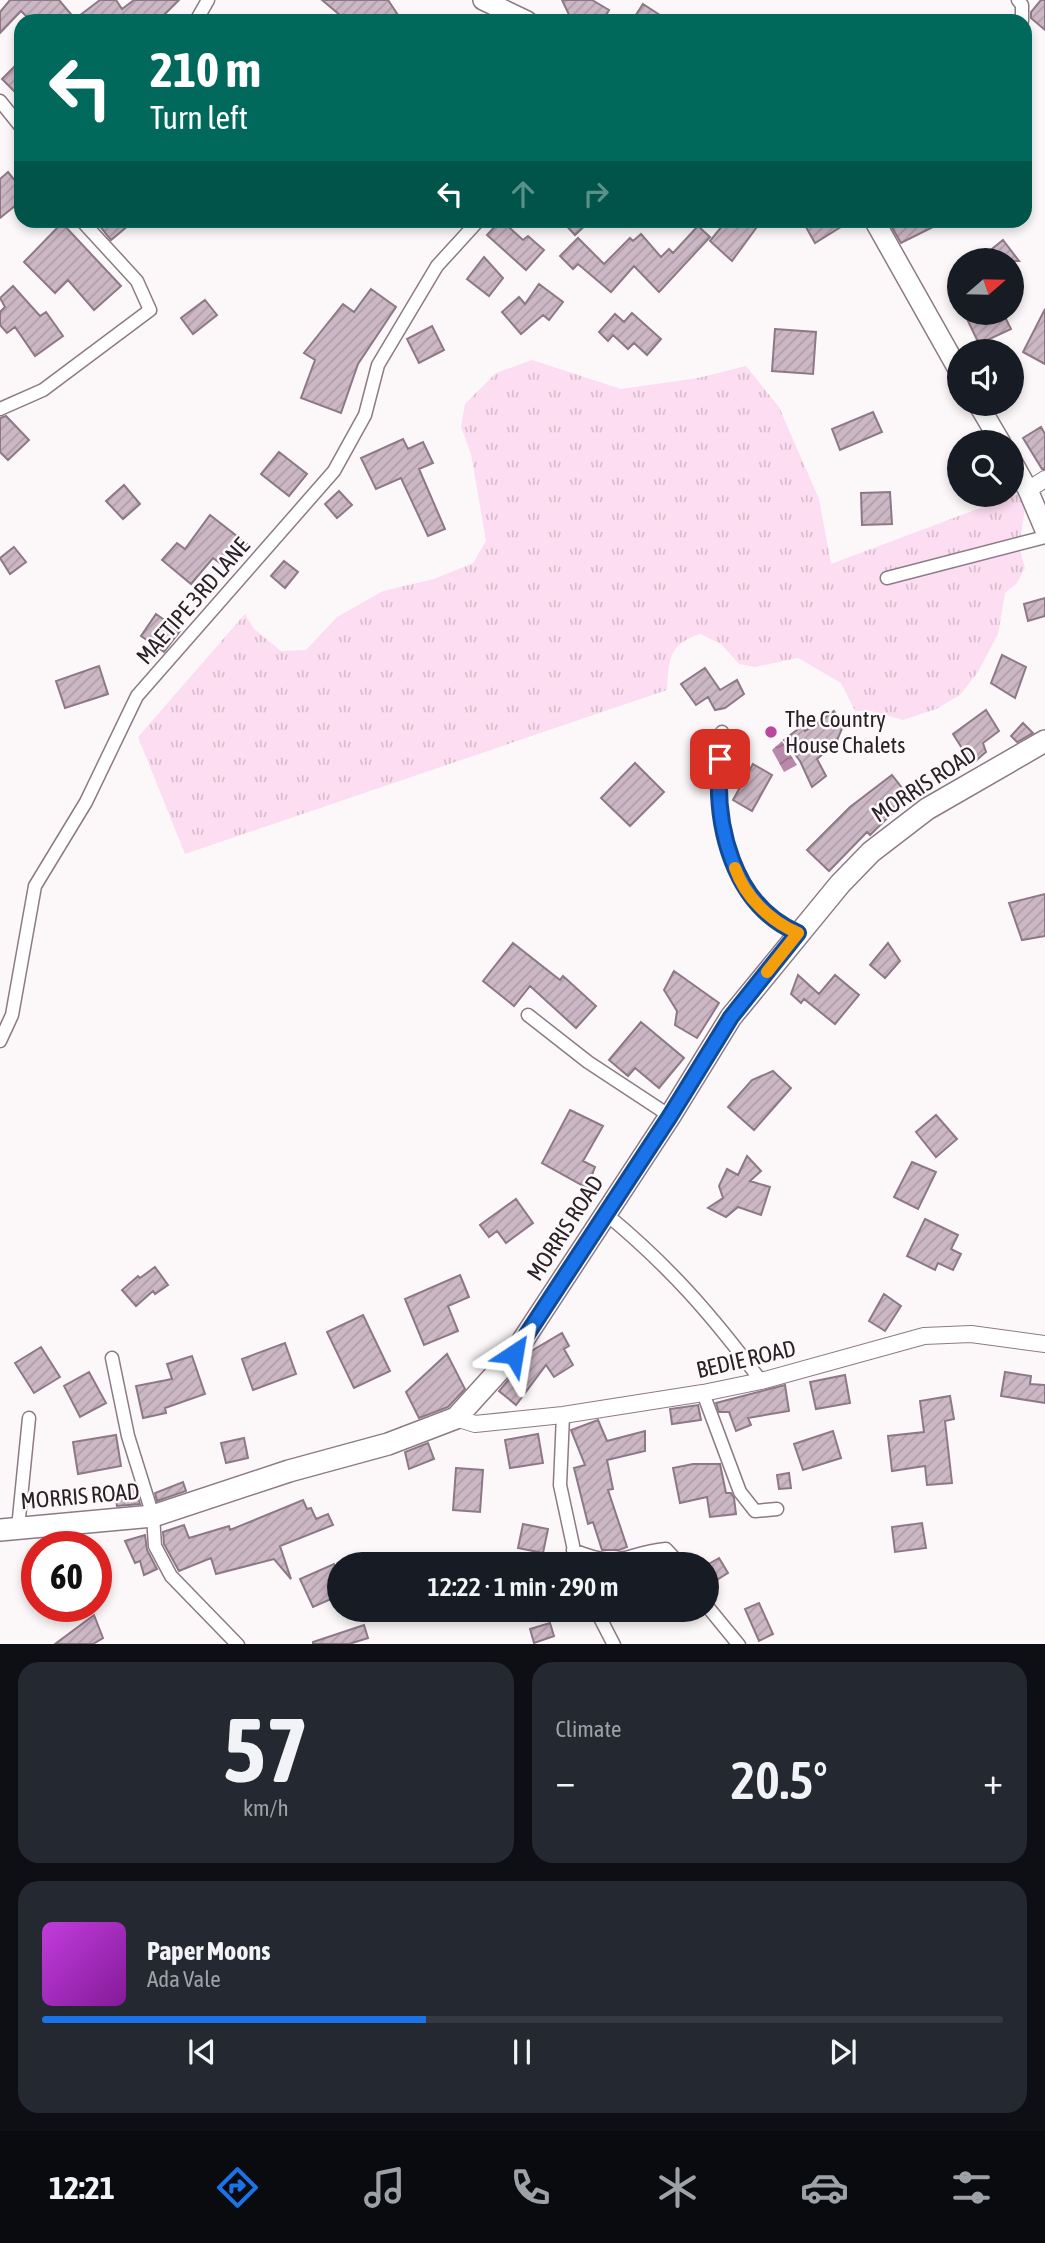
<!DOCTYPE html>
<meta charset="utf-8">
<style>
:root{--surface:#171b24;--page:#242831;--text:#f1f3f6;--muted:#9ea1a6;--line:#363941;--accent:#1a73e8}
body{margin:0;font-family:"Asap Condensed",sans-serif;background:var(--page);color:var(--text);height:100vh;display:flex;flex-direction:column;font-size:26px;white-space:nowrap}
*{box-sizing:border-box;margin:0}
p{font-size:23px;color:var(--muted)}
.icon{flex:none;width:38px;height:38px;fill:none;stroke:currentColor;stroke-width:2;stroke-linecap:round;stroke-linejoin:round}
.map{position:relative;height:1644px;overflow:hidden}
.panel{display:flex;flex-direction:column;gap:18px;padding:18px;background:#0d0f14;flex:1}
.panel>*{flex:none}
.guide{position:absolute;left:14px;top:14px;width:1018px;height:214px;border-radius:21px;box-shadow:0 4px 10px #0003;background:#00695c;color:#fff;overflow:hidden}
.needle{width:46px;rotate:70deg}
.controls{position:absolute;left:947px;top:248px;display:grid;gap:14px}
.controls a{display:grid;place-items:center;width:77px;height:77px;border-radius:50%;background:var(--surface);box-shadow:0 4px 10px #0003;font-size:35px}
.speed{position:absolute;left:21px;top:1531px;display:flex;gap:14px;font-size:35px;font-weight:700;text-align:center}
.speed>*{display:grid;place-content:center;width:91px;height:91px;border-radius:50%;background:var(--surface);box-shadow:0 4px 10px #0003;line-height:1}
.speed .limit{border:10px solid #d22;background:#fff;color:#111}
.pin{position:absolute;display:grid;place-items:center;width:60px;height:60px;color:#fff;margin:-30px;border-radius:14px;box-shadow:0 4px 10px #0006}
.me{position:absolute;width:77px;margin:-38px;rotate:33deg;stroke-linejoin:round;filter:drop-shadow(0 0 5px #0008)}
.turn{display:flex;align-items:center;gap:24px;height:147px;padding:0 21px;font-size:32px}
.turn .icon{width:91px;height:91px;stroke-width:2.5}
.turn b{display:block;font-size:49px;line-height:60px}
.lanes{display:flex;align-items:center;height:66px;padding:0 21px;background:#0003;justify-content:center;gap:35px;direction:ltr}
.lanes .off{opacity:.35}
.big{font-size:52px;font-weight:600;line-height:1.1}
.panel .tile{flex:1;display:flex;flex-direction:column;justify-content:center;gap:10px;min-width:0;padding:0 24px;border-radius:21px;background:var(--page)}
.panel .dial{align-items:center;gap:0}
.dial b{font-size:91px;line-height:1}
.song{display:flex;align-items:center;gap:21px}
.cover{width:84px;height:84px;border-radius:10px;background:linear-gradient(135deg,hsl(290 70% 55%),hsl(290 70% 35%))}
.played{height:7px;border-radius:4px;background:linear-gradient(90deg,var(--accent) 40%,var(--line) 40%)}
.keys{display:flex;justify-content:space-around;direction:ltr}
.heat{display:flex;justify-content:space-between;align-items:center;font-size:38px;direction:ltr}
.panel .tiles{flex:1;display:grid;gap:18px;grid-template-columns:1fr 1fr}
.tile:last-child{grid-column:span 2}
.trip{position:absolute;left:327px;top:1552px;width:392px;height:70px;border-radius:35px;background:var(--surface);box-shadow:0 4px 10px #0003;font-weight:600;line-height:70px;text-align:center}
.tab-bar{display:flex;height:112px;justify-content:space-around;align-items:center;background:#090b0e;color:var(--muted)}
.tab-bar .icon{width:49px;height:49px}
.tab-bar .current{color:var(--accent)}
.tab-bar b{font-size:32px;color:var(--text)}
.map>svg:first-child{display:block}
.grass{fill:url(#grass-tufts)}
.water{fill:url(#water-waves)}
.building{fill:url(#building-hatch);stroke:#8d7986;stroke-width:2}
.lines{fill:none;stroke-linecap:round;stroke-linejoin:round}
.minor-casing{stroke:#8d7a86;stroke-width:15}
.tertiary-casing{stroke:#8d7a86;stroke-width:18}
.secondary-casing{stroke:#8d7a86;stroke-width:22}
.primary-casing{stroke:#8d7a86;stroke-width:24}
.minor{stroke:#fff;stroke-width:12}
.tertiary{stroke:#fff;stroke-width:16}
.secondary{stroke:#fff;stroke-width:19}
.primary{stroke:#fff;stroke-width:21}
.route-casing{stroke:#114b97;stroke-width:18}
.route{stroke:#1a73e8;stroke-width:12}
.slow{stroke:#f59e0b;stroke-width:12}
.poi-dot{fill:#bc479e;stroke:#fcf8fa;stroke-width:2.5}
.labels{text-anchor:middle;stroke-width:5;stroke-linejoin:round;paint-order:stroke}
.street-label{font-size:23px;fill:#292126;stroke:#fcf8fa}
.poi-label{font-size:23px;fill:#292126;stroke:#fcf8fa;text-anchor:start}
</style>
<div class="map">
<svg width="1045" height="1645" viewBox="0 0 1045 1645">
<defs>
<pattern id="grass-tufts" width="24" height="20" patternUnits="userSpaceOnUse" patternTransform="scale(1.75)"><rect width="24" height="20" fill="#fcddf1"/><path d="M3 7l-1-3M5 7V3M7 7l1-3M15 17l-1-3M17 17v-4M19 17l1-3" fill="none" stroke="#d8bdce"/></pattern>
<pattern id="water-waves" width="16" height="10" patternUnits="userSpaceOnUse" patternTransform="scale(1.75)"><rect width="16" height="10" fill="#ba88aa"/><path d="M0 5q4-4 8 0t8 0" fill="none" stroke="#976f8a"/></pattern>
<pattern id="building-hatch" width="6" height="6" patternUnits="userSpaceOnUse" patternTransform="scale(1.75)"><rect width="6" height="6" fill="#ccb7c5"/><path d="M-1 1l2-2M0 6l6-6M5 7l2-2" fill="none" stroke="#af9da9"/></pattern>
</defs>
<rect width="100%" height="100%" fill="#fcf8fa"/>
<path class="grass" d="M 532,360 L 621,389 L 698,378 L 746,366 L 779,407 L 819,499 L 831,564 L 1028,490 L 1019,546 L 1025,568 L 1017,583 L 1005,593 L 998,634 L 978,672 L 960,695 L 936,709 L 903,720 L 871,711 L 855,711 L 841,683 L 798,658 L 755,667 L 739,664 L 721,644 L 700,634 C 668,645 669,659 667,690 L 185,854 L 138,737 L 245,614 L 254,629 L 281,651 L 306,650 L 337,617 L 383,591 L 434,579 L 473,563 L 486,541 L 471,454 L 461,427 L 465,404 L 496,373 Z"/>
<path class="water" d="M 782,741 L 797,765 L 784,772 L 772,750 Z"/>
<path class="building" d="M 10,0 L 59,0 L 75,19 L 100,0 L 116,0 L 122,9 L 134,0 L 179,0 L 158,21 L 31,21 L 21,11 L 0,33 L 0,12 Z
M 322,0 L 388,0 L 402,21 L 347,21 Z
M 562,0 L 592,0 L 609,10 L 603,21 L 572,21 Z
M 1041,0 L 1045,0 L 1045,30 L 1031,18 L 1031,12 Z
M 643,4 L 669,21 L 632,21 Z
M 21,60 L 21,98 L 2,79 Z
M 8,172 L 21,188 L 21,201 L 0,218 L 0,179 Z
M 95,220 L 135,220 L 111,240 Z
M 501,220 L 523,240 L 528,236 L 544,250 L 526,270 L 487,235 Z
M 561,220 L 591,220 L 575,235 Z
M 727,220 L 762,220 L 732,261 L 710,241 Z
M 802,220 L 852,220 L 815,243 Z
M 896,220 L 947,220 L 901,243 L 890,224 Z
M 62,223 L 121,286 L 94,310 L 68,280 L 55,293 L 24,262 Z
M 698,226 L 710,237 L 659,292 L 634,266 L 611,292 L 578,264 L 573,269 L 560,256 L 578,238 L 604,264 L 630,238 L 633,241 L 641,234 L 661,257 L 669,249 L 673,253 Z
M 1003,240 L 1019,261 L 992,261 L 987,253 Z
M 484,257 L 503,278 L 489,296 L 467,279 Z
M 539,284 L 563,302 L 549,320 L 543,315 L 521,334 L 502,312 L 519,297 L 525,304 Z
M 13,286 L 40,316 L 46,312 L 63,336 L 35,356 L 15,327 L 7,333 L 0,325 L 0,312 L 5,307 L 0,298 Z
M 371,289 L 396,307 L 358,364 L 341,413 L 301,398 L 315,360 L 304,353 L 343,304 L 354,312 Z
M 205,300 L 217,315 L 193,334 L 181,318 Z
M 1045,309 L 1045,364 L 1023,352 Z
M 632,313 L 661,339 L 647,355 L 634,343 L 628,349 L 613,335 L 608,341 L 599,332 L 615,314 L 624,322 Z
M 980,313 L 1003,313 L 1011,329 L 979,344 L 967,319 Z
M 432,326 L 444,350 L 419,363 L 407,339 Z
M 775,329 L 816,332 L 813,374 L 772,371 Z
M 873,412 L 882,432 L 840,450 L 832,429 Z
M 6,416 L 29,440 L 8,460 L 0,452 L 0,418 Z
M 1041,427 L 1045,434 L 1045,469 L 1042,469 L 1023,438 Z
M 403,439 L 408,449 L 423,442 L 433,463 L 419,469 L 445,529 L 428,536 L 401,478 L 376,489 L 361,458 Z
M 279,452 L 307,474 L 289,496 L 261,474 Z
M 124,485 L 140,504 L 123,519 L 106,501 Z
M 339,491 L 352,505 L 337,518 L 325,504 Z
M 890,492 L 892,524 L 862,525 L 861,493 Z
M 210,515 L 247,544 L 228,569 L 213,558 L 191,584 L 162,560 L 177,543 L 185,549 Z
M 14,547 L 26,562 L 10,574 L 0,558 Z
M 284,561 L 298,572 L 285,588 L 271,576 Z
M 1045,598 L 1045,616 L 1028,621 L 1024,604 Z
M 156,614 L 180,631 L 164,652 L 141,636 Z
M 1002,655 L 1026,667 L 1015,698 L 991,683 Z
M 99,666 L 108,694 L 65,708 L 56,681 Z
M 705,668 L 720,690 L 737,680 L 744,694 L 725,708 L 715,710 L 708,697 L 696,705 L 681,684 Z
M 986,710 L 999,731 L 983,743 L 986,752 L 972,764 L 953,734 Z
M 834,711 L 843,726 L 836,743 L 817,759 L 826,776 L 812,787 L 800,761 L 784,740 L 802,726 L 805,731 Z
M 1023,723 L 1033,733 L 1017,742 L 1011,736 Z
M 635,763 L 664,792 L 630,826 L 601,798 Z
M 753,764 L 772,775 L 752,811 L 733,800 Z
M 892,775 L 909,797 L 870,835 L 867,832 L 829,871 L 807,850 L 850,807 Z
M 1045,894 L 1045,936 L 1022,940 L 1009,903 Z
M 513,943 L 560,980 L 563,976 L 596,1006 L 576,1028 L 530,986 L 514,1006 L 483,981 Z
M 888,943 L 900,961 L 885,978 L 870,965 Z
M 674,971 L 719,1003 L 697,1038 L 675,1025 L 677,1011 L 664,990 Z
M 798,975 L 819,994 L 835,975 L 859,995 L 835,1024 L 804,999 L 801,1003 L 791,994 Z
M 641,1022 L 684,1058 L 659,1088 L 635,1068 L 628,1076 L 609,1060 Z
M 773,1071 L 791,1088 L 754,1130 L 728,1107 L 752,1080 Z
M 570,1110 L 603,1126 L 583,1161 L 595,1167 L 587,1188 L 542,1163 Z
M 936,1115 L 957,1139 L 936,1157 L 916,1132 Z
M 747,1156 L 761,1171 L 750,1181 L 770,1187 L 761,1215 L 738,1207 L 726,1217 L 708,1208 L 723,1198 L 719,1186 L 727,1169 L 738,1175 Z
M 912,1162 L 936,1172 L 918,1209 L 894,1197 Z
M 516,1199 L 533,1223 L 506,1243 L 497,1231 L 489,1237 L 480,1225 Z
M 925,1219 L 958,1235 L 951,1249 L 961,1254 L 953,1270 L 938,1263 L 935,1270 L 907,1256 Z
M 155,1267 L 168,1285 L 155,1294 L 153,1291 L 136,1306 L 122,1290 L 138,1276 L 140,1278 Z
M 460,1275 L 469,1297 L 448,1306 L 458,1331 L 424,1345 L 405,1299 Z
M 884,1294 L 901,1306 L 885,1331 L 869,1321 Z
M 363,1315 L 390,1371 L 354,1388 L 327,1332 Z
M 562,1333 L 569,1346 L 564,1349 L 573,1365 L 554,1377 L 546,1365 L 516,1405 L 499,1391 L 533,1350 Z
M 285,1343 L 296,1374 L 253,1390 L 242,1359 Z
M 41,1347 L 60,1377 L 34,1393 L 15,1363 Z
M 447,1354 L 465,1389 L 448,1407 L 419,1418 L 406,1392 Z
M 192,1356 L 205,1394 L 165,1408 L 166,1413 L 143,1418 L 136,1386 L 172,1379 L 167,1364 Z
M 89,1372 L 106,1403 L 80,1417 L 64,1386 Z
M 1005,1372 L 1031,1376 L 1030,1384 L 1045,1385 L 1045,1403 L 1001,1396 Z
M 845,1375 L 850,1403 L 816,1409 L 810,1382 Z
M 785,1385 L 789,1411 L 748,1418 L 751,1425 L 736,1431 L 729,1412 L 719,1412 L 716,1403 Z
M 950,1396 L 954,1419 L 945,1421 L 952,1483 L 927,1485 L 925,1466 L 892,1471 L 888,1436 L 924,1432 L 920,1401 Z
M 698,1405 L 701,1420 L 672,1424 L 670,1409 Z
M 598,1420 L 607,1441 L 645,1431 L 645,1451 L 607,1460 L 613,1489 L 608,1490 L 627,1547 L 619,1550 L 602,1550 L 593,1522 L 588,1524 L 574,1468 L 585,1465 L 571,1430 Z
M 833,1431 L 841,1458 L 803,1470 L 794,1444 Z
M 538,1434 L 543,1463 L 510,1468 L 505,1440 Z
M 116,1435 L 121,1466 L 78,1474 L 73,1442 Z
M 244,1438 L 248,1458 L 226,1463 L 221,1443 Z
M 428,1443 L 434,1459 L 409,1469 L 405,1452 Z
M 693,1464 L 720,1464 L 726,1493 L 731,1493 L 734,1498 L 736,1514 L 710,1517 L 707,1497 L 680,1503 L 673,1468 Z
M 456,1468 L 483,1470 L 480,1512 L 453,1510 Z
M 789,1473 L 791,1488 L 779,1489 L 777,1475 Z
M 183,1482 L 186,1491 L 157,1501 L 155,1493 Z
M 135,1487 L 140,1504 L 117,1506 L 115,1495 Z
M 303,1500 L 307,1509 L 311,1508 L 316,1519 L 328,1514 L 333,1525 L 280,1546 L 291,1579 L 274,1559 L 216,1574 L 211,1558 L 179,1571 L 164,1544 L 163,1532 L 184,1525 L 189,1538 L 229,1526 L 230,1530 Z
M 922,1523 L 926,1548 L 895,1552 L 892,1527 Z
M 523,1524 L 548,1529 L 543,1553 L 518,1548 Z
M 145,1535 L 147,1550 L 157,1569 L 144,1575 L 140,1561 L 135,1563 L 125,1541 Z
M 719,1558 L 728,1573 L 707,1586 L 707,1565 Z
M 334,1564 L 340,1576 L 340,1595 L 313,1607 L 300,1579 Z
M 759,1603 L 773,1634 L 759,1641 L 745,1609 Z
M 94,1615 L 103,1638 L 93,1644 L 55,1644 Z
M 550,1623 L 554,1636 L 534,1643 L 530,1629 Z
M 364,1625 L 368,1638 L 349,1644 L 313,1644 L 313,1642 Z"/>
<g class="lines">
<g class="minor-casing">
<path id="minor" d="M 1018,0 L 1022,5 L 1022,21
M 196,21 L 208,0
M 0,101 L 21,127
M 0,409 L 43,390 L 150,310 L 137,281 L 81,220
M 887,578 L 1045,537
M 722,732 C 721,750 717,769 718,786 C 721,844 741,909 798,933
M 528,1015 L 588,1062 L 670,1116
M 0,1041 L 12,1015 L 35,886 L 86,802 L 137,696 L 334,471 L 365,415 L 378,365 L 437,266 L 479,220
M 606,1214 C 669,1266 712,1315 761,1381
M 112,1358 L 128,1436 L 153,1516 L 155,1546 L 171,1576 L 238,1645
M 703,1393 L 740,1492 L 755,1511 L 777,1509
M 563,1415 L 560,1485 L 577,1564
M 18,1528 L 29,1418
M 573,1550 C 622,1570 621,1554 666,1549 L 680,1564
M 707,1606 L 739,1645
M 596,1610 L 614,1645"/>
</g>
<g class="tertiary-casing">
<path id="tertiary" d="M 1028,490 L 1045,479
M 456,1418 L 475,1424 L 563,1415 L 703,1393 L 761,1381 L 924,1336 L 971,1334 L 1045,1344"/>
</g>
<g class="secondary-casing">
<path id="secondary" d="M 483,0 L 527,21
M 874,220 L 959,371
M 978,404 L 1001,443
M 1012,461 L 1028,490 L 1045,530"/>
</g>
<g class="primary-casing">
<path id="primary" d="M 0,1530 L 153,1516 L 289,1471 L 388,1444 L 456,1418 L 514,1354 L 670,1116 L 731,1017 L 840,884 L 871,852 L 927,809 L 1045,741"/>
</g>
<use href="#minor" class="minor"/>
<use href="#tertiary" class="tertiary"/>
<use href="#secondary" class="secondary"/>
<use href="#primary" class="primary"/>
</g>
<g class="lines">
<g class="route-casing">
<path id="route" d="M 514,1354 L 670,1116 L 731,1017 L 798,933 C 732,905 714,824 720,759"/>
</g>
<use href="#route" class="route"/>
<path class="slow" d="M 735,868 C 745,897 770,921 798,933 L 767,972"/>
</g>
<circle class="poi-dot" cx="771" cy="732" r="7"/>
<g class="labels">
<g class="street-label">
<text transform="translate(193 601) rotate(-49)" y="8">MAETIPE 3RD LANE</text>
<text transform="translate(924 784) rotate(-33)" y="8">MORRIS ROAD</text>
<text transform="translate(565 1228) rotate(-57)" y="8">MORRIS ROAD</text>
<text transform="translate(746 1359) rotate(-13)" y="8">BEDIE ROAD</text>
<text transform="translate(80 1496) rotate(-5)" y="8">MORRIS ROAD</text>
</g>
<g class="poi-label">
<text x="785" y="727">The Country<tspan x="785" dy="26">House Chalets</tspan></text>
</g>
</g>
</svg>
<div class="controls">
<a><svg class="needle" viewBox="-14 -14 28 28"><path d="M0-13l5 13h-10z" fill="#e53935"/><path d="M0 13l5-13h-10z" fill="#9ea1a6"/></svg></a>
<a><svg class="icon" aria-label="sound" viewBox="0 0 24 24"><path d="M4 9h4l5-4v14l-5-4H4zM17 9q2 3 0 6"/></svg></a>
<a><svg class="icon" aria-label="search" viewBox="0 0 24 24"><circle cx="10" cy="10" r="6"/><path d="M15 15l6 6"/></svg></a>
</div>
<div class="speed"><div class="limit">60</div></div>
<div class="pin" style="left:720px;top:759px;background:#d93025"><svg class="icon" aria-label="arrive" viewBox="0 0 24 24"><path d="M6 21V4h12l-3 4 3 4H6"/></svg></div>
<svg class="me" style="left:514px;top:1354px" viewBox="-20 -20 40 40"><path d="M0-17L14 15 0 8-14 15z" fill="#1a73e8" stroke="#fff" stroke-width="4"/></svg>
<div class="trip">12:22 · 1 min · 290 m</div>
<div class="guide">
<div class="turn"><svg class="icon" aria-label="left" viewBox="0 0 24 24"><path d="M17 20v-9H6M10 6l-5 5 5 5"/></svg><div><b>210 m</b>Turn left</div></div>
<div class="lanes"><svg class="icon" aria-label="left" viewBox="0 0 24 24"><path d="M17 20v-9H6M10 6l-5 5 5 5"/></svg><svg class="icon off" aria-label="ahead" viewBox="0 0 24 24"><path d="M12 20V5M6 11l6-6 6 6"/></svg><svg class="icon off" aria-label="right" viewBox="0 0 24 24"><path d="M7 20v-9h11M14 6l5 5-5 5"/></svg></div>
</div>
</div>
<section class="panel">
<div class="tiles">
<div class="tile dial"><b>57</b><p>km/h</p></div>
<div class="tile"><p>Climate</p>
<div class="heat"><a>−</a><b class="big">20.5°</b><a>+</a></div>
</div>
<div class="tile">
<div class="song"><i class="cover"></i><div><b>Paper Moons</b><p>Ada Vale</p></div></div>
<div class="played"></div>
<div class="keys"><svg class="icon" aria-label="previous" viewBox="0 0 24 24"><path d="M18 5L8 12l10 7zM5 5v14"/></svg><svg class="icon" aria-label="pause" viewBox="0 0 24 24"><path d="M8 5v14M16 5v14"/></svg><svg class="icon" aria-label="next" viewBox="0 0 24 24"><path d="M6 5l10 7-10 7zM19 5v14"/></svg></div>
</div>
</div>
</section>
<nav class="tab-bar">
<b>12:21</b>
<svg class="icon current" aria-label="directions" viewBox="0 0 24 24"><path d="M12 3l9 9-9 9-9-9zM9 14v-3h6M13 9l2 2-2 2"/></svg>
<svg class="icon" aria-label="music" viewBox="0 0 24 24"><path d="M9 18V5l10-2v13"/><circle cx="6" cy="18" r="3"/><circle cx="16" cy="16" r="3"/></svg>
<svg class="icon" aria-label="phone" viewBox="0 0 24 24"><path d="M5 4h4l2 5-3 2q2 4 5 5l2-3 5 2v4C11 20 4 13 5 4z"/></svg>
<svg class="icon" aria-label="climate" viewBox="0 0 24 24"><path d="M12 3v18M4 7l16 10M4 17L20 7"/></svg>
<svg class="icon" aria-label="car" viewBox="0 0 24 24"><path d="M5 17H2v-5l4-1 3-4h7l3 4 3 1v5h-3M9 17h6M6 11h13"/><circle cx="7" cy="17" r="2"/><circle cx="17" cy="17" r="2"/></svg>
<svg class="icon" aria-label="filters" viewBox="0 0 24 24"><path d="M4 7h16M4 17h16"/><circle cx="9" cy="7" r="2"/><circle cx="15" cy="17" r="2"/></svg>
</nav>
